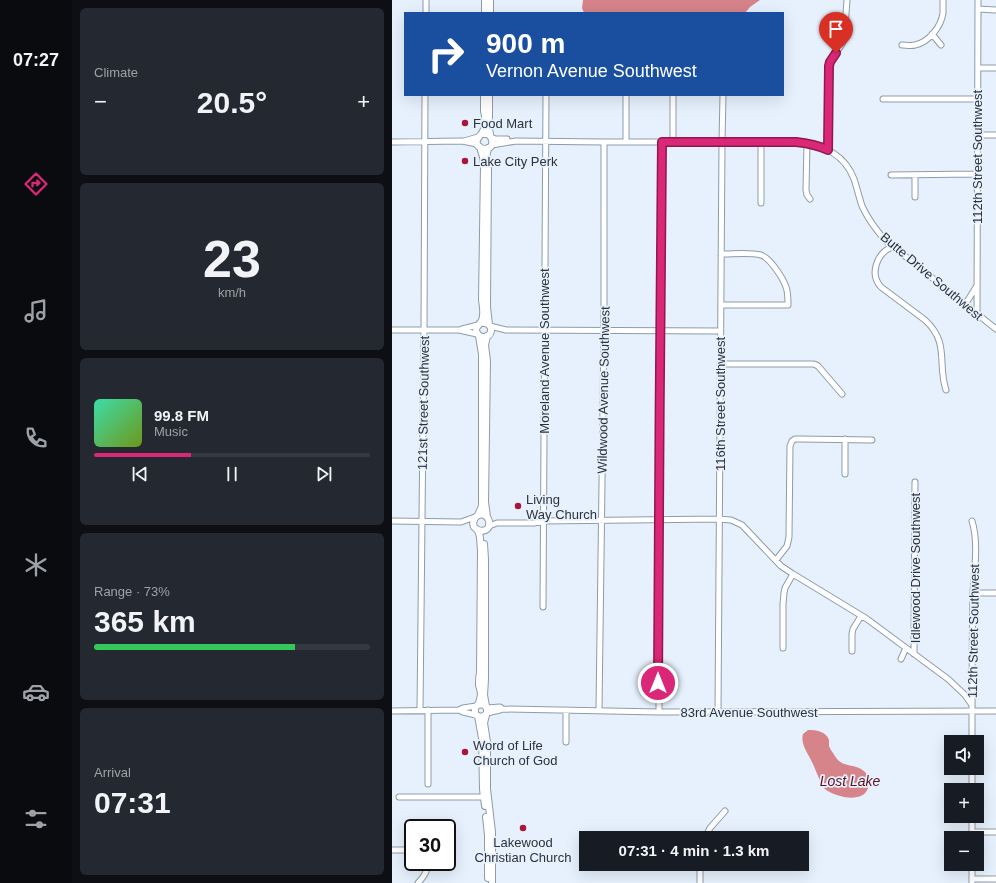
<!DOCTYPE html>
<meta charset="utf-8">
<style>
:root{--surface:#171b24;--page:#242831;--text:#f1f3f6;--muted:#9ea1a6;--line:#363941;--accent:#db2777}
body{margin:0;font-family:Arial,sans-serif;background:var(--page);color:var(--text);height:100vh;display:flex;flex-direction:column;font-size:15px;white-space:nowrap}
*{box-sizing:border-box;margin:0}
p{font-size:13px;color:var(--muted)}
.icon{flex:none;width:22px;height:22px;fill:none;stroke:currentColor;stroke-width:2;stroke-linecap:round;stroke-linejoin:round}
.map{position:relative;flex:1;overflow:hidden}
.sheet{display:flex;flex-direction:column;gap:8px;padding:8px;background:#0d0f14;width:320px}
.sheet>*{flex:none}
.top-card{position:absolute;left:12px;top:12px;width:380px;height:84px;border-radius:0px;box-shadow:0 4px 16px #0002;background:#1a4fa0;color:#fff;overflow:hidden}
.buttons{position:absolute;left:552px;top:735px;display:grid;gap:8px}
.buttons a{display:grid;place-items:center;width:40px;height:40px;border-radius:0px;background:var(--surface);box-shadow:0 4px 16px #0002;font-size:20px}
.speed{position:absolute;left:12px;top:819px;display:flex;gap:8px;font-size:20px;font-weight:700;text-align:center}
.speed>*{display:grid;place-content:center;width:52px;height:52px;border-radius:50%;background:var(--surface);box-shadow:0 4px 16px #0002;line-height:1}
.speed .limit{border:2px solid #111;border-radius:6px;background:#fff;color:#111}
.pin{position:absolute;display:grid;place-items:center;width:34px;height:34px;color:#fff;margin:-41px -17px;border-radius:50% 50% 50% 0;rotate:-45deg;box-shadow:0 0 4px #0007}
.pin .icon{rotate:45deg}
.me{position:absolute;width:44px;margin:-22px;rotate:0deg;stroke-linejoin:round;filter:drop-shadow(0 0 3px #0008)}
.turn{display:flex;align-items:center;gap:14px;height:84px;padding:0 16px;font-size:18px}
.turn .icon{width:52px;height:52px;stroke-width:2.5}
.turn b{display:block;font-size:28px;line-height:34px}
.big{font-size:30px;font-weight:700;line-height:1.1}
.sheet .widget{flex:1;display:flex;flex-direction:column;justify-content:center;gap:6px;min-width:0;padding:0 14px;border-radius:6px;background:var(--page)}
.sheet .dial{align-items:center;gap:0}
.dial b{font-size:52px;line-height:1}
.song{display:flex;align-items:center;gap:12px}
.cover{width:48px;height:48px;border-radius:6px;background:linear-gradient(135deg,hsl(160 70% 55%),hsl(80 70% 35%))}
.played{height:4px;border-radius:2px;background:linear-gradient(90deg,var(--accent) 35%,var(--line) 35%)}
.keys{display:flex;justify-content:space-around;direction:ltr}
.heat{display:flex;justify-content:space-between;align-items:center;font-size:22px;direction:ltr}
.charge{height:6px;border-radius:3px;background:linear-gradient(90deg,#34c759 73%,var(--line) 0)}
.trip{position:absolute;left:187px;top:831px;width:230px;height:40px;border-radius:0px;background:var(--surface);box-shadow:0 4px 16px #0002;font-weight:700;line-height:40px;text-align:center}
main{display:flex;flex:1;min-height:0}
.dock{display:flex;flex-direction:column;width:72px;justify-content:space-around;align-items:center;background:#090b0e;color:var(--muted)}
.dock .icon{width:28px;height:28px}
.dock .on{color:var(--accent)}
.dock b{font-size:18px;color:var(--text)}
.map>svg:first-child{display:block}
.water{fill:#d7838a}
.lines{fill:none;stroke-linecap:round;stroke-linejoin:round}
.minor-casing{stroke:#8e9ca9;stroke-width:7}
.major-casing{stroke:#8e9ca9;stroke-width:8}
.minor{stroke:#fff;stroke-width:5}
.major{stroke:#fff;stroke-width:6}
.route-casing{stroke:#8e194d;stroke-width:10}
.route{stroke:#db2777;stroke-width:7}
.poi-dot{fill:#ab153c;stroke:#e6f1fd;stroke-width:1.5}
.labels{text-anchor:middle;stroke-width:3.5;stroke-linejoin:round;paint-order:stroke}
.poi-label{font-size:13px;fill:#2c3238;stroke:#e6f1fd;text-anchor:start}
.street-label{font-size:13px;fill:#2c3238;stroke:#e6f1fd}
.water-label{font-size:14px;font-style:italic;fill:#5d1221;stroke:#e6f1fd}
</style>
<main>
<nav class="dock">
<b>07:27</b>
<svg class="icon on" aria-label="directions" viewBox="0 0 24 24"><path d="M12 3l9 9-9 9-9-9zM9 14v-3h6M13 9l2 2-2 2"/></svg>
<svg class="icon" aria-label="music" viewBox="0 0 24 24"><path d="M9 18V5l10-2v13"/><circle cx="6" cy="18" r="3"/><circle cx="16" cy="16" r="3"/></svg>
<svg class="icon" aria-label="phone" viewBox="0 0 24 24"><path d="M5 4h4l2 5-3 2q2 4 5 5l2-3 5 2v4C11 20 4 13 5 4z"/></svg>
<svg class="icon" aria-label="climate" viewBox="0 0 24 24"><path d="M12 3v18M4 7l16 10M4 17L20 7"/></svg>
<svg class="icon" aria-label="car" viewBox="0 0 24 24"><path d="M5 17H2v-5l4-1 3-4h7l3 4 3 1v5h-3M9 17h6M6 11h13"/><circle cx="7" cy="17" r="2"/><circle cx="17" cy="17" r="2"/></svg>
<svg class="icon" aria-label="filters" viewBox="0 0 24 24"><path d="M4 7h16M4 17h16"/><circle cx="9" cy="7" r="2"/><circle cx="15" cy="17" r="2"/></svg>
</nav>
<section class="sheet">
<div class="widget"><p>Climate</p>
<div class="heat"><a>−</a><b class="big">20.5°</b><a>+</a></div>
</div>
<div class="widget dial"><b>23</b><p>km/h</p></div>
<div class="widget">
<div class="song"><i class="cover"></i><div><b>99.8 FM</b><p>Music</p></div></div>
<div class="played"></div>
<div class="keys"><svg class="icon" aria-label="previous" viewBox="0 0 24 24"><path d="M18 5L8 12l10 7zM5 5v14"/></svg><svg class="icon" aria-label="pause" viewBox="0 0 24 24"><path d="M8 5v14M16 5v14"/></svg><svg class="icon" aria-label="next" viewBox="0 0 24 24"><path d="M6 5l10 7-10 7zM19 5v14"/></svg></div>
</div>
<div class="widget"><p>Range · 73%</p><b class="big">365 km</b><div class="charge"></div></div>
<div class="widget"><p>Arrival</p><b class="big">07:31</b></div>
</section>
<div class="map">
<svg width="604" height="883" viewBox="0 0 604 883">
<rect width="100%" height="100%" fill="#e6f1fd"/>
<path class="water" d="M 191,0 L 368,0 L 358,7 L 353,13 L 192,13 L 190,8 Z
M 416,730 C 424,730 434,731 437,740 C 437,742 437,744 437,746 C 438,749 443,756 445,759 C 453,769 468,762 476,776 C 477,779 478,784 476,788 C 471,804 443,797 433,789 C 430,787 423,768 420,762 C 416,753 408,744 411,734 Z"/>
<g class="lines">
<g class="minor-casing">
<path id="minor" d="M 586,9 L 604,10
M 34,13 L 34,0
M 540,34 L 549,45
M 510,45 C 514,45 519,46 523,45 C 537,42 549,27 551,13 C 551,9 551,4 551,0
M 586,68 L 604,68
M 281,95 L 281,142
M 491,99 L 585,99
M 585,135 L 604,135
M 99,137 L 103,139 L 115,139
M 72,141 L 86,137
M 0,142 L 70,141 L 80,143 L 86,145
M 234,142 L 234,95
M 415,143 L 414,190 L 415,195 L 418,199
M 100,145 L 124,141 L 212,142 L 404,142 C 430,144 452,153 462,179 C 465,188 467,197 470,206 C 476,219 484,230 494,241 L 604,329
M 436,150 L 437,66 C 440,56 448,49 452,40 L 455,0
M 499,175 L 585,174
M 523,197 L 523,175
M 369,203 L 369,142
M 500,247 C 485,253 477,274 489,287 L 533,320 C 558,343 545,363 554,390
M 572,304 L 576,300 L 584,287
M 329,305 L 396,305 C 396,299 396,292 394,287 C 391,278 378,258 369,255 C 358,252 341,254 329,254
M 585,314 L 586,0
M 98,326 L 114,330 L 328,331
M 70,329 L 86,325
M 0,330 L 67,330 L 85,334
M 328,364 L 422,364 L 426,366 L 450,394
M 453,474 L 453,439
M 0,521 L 69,522 L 83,517
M 580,521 C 587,543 582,572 581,594 C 580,644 580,693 580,742
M 97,526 L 105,523 L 142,523 L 151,521 L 327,519 L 339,520 L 350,525 L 389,566 L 401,574 L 475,619 L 556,679 L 573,695 L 580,705
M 384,560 L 395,546 L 397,537 L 398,446 L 400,441 L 403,439 L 407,439 L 480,440
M 581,593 L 604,593
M 151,607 L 154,95
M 391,648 L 391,604 L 392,593 L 393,588 L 401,574
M 460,651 L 460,634 L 461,629 L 469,616
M 522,654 L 523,482
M 509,659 L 514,648
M 95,708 L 108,707 L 111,709 L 267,712 L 604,711
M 28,710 L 32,330 L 33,95
M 67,710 L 71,708 L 84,706
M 207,710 L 212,331 L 212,142
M 0,711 L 67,710 L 71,712 L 84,715
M 267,712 L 267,520 L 270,142
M 326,712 L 330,142 L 331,95
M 95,713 L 108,710 L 111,709
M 174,742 L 174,710
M 580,768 L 580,790
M 36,784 L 36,710
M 7,797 L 91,797
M 580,832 L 604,832
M 313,838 L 318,828 L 333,811
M 580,838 L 580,816
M 0,850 L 21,850
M 580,879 L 604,879
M 26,883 C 32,877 36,871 36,862
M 308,883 L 308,864
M 580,883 L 580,864"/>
</g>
<g class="major-casing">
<path id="major" d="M 93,13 L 93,0
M 98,13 L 98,0
M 97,95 L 97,128 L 98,135
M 90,134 L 96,134 C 101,138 103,146 95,149 C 93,149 91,149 89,148 C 80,143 87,137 90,133 C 92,130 93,127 93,124 C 94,119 93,115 92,111 C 92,106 92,100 92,95
M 88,147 L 91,157 L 92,166 L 90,300 C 91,307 93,316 89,322 C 87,326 82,327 85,333 C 88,339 98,338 99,331 C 100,325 94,322 88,323
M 96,148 C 94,155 94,161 96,168 L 95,307 L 97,325
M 95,336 L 93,345 L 95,361 L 93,502 L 95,517
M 86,515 L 90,506 L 90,354 L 87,336
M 86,530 C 104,535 98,508 85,516 C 82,518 80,523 82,527 C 83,528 85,529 86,531 C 89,536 88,544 89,550 L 88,673 C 87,677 87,681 87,685 C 88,689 89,691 89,695 C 88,698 88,702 86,704 C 85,707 84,705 83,709 C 82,718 91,719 95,713 L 95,708 L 91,704 L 86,705
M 92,544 L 93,559 L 93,679 L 92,695 L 94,706
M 94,715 L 92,723 L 95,742 L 95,789 L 100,832 L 100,883
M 86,716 L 90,738 L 91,789 L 93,806
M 94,817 L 96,835 L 96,878"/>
</g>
<use href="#minor" class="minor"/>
<use href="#major" class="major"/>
</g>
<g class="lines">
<g class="route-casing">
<path id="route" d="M 266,683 C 266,503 269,322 270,142 L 404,142 C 415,143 425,145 436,150 L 437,66 L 438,62 L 444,53"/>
</g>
<use href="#route" class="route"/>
</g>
<g class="poi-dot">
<circle cx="73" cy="123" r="4"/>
<circle cx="73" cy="161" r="4"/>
<circle cx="126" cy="506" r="4"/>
<circle cx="73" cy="752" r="4"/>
<circle cx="131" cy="828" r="4"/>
</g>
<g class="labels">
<g class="poi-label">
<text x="81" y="128">Food Mart</text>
<text x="81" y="166">Lake City Perk</text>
<text x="134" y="504">Living<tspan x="134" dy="15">Way Church</tspan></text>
<text x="81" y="750">Word of Life<tspan x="81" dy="15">Church of God</tspan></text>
<text x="131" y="847" text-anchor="middle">Lakewood<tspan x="131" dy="15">Christian Church</tspan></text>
</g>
<g class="street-label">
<text transform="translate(585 157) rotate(-90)" y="5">112th Street Southwest</text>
<text transform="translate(540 276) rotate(40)" y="5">Butte Drive Southwest</text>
<text transform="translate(152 351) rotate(-90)" y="5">Moreland Avenue Southwest</text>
<text transform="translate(211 390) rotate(-89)" y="5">Wildwood Avenue Southwest</text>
<text transform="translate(31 403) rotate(-89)" y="5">121st Street Southwest</text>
<text transform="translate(328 404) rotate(-90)" y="5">116th Street Southwest</text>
<text transform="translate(523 568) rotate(-90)" y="5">Idlewood Drive Southwest</text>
<text transform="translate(581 631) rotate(-89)" y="5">112th Street Southwest</text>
<text x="357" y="717">83rd Avenue Southwest</text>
</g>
<g class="water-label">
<text x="458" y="786">Lost Lake</text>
</g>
</g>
</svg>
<div class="buttons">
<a><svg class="icon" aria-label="sound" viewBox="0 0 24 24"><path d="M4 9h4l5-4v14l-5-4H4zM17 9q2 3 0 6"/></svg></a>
<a>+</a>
<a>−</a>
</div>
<div class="speed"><div class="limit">30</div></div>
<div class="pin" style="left:444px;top:53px;background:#d93025"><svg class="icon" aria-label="arrive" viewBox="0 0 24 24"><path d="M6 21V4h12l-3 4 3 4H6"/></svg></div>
<svg class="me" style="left:266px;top:683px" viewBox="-20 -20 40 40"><circle r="17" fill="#db2777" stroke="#fff" stroke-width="3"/><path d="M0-11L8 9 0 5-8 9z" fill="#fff"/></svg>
<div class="trip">07:31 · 4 min · 1.3 km</div>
<div class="top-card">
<div class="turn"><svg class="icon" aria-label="right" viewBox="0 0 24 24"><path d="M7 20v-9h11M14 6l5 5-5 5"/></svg><div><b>900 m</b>Vernon Avenue Southwest</div></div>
</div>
</div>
</main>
